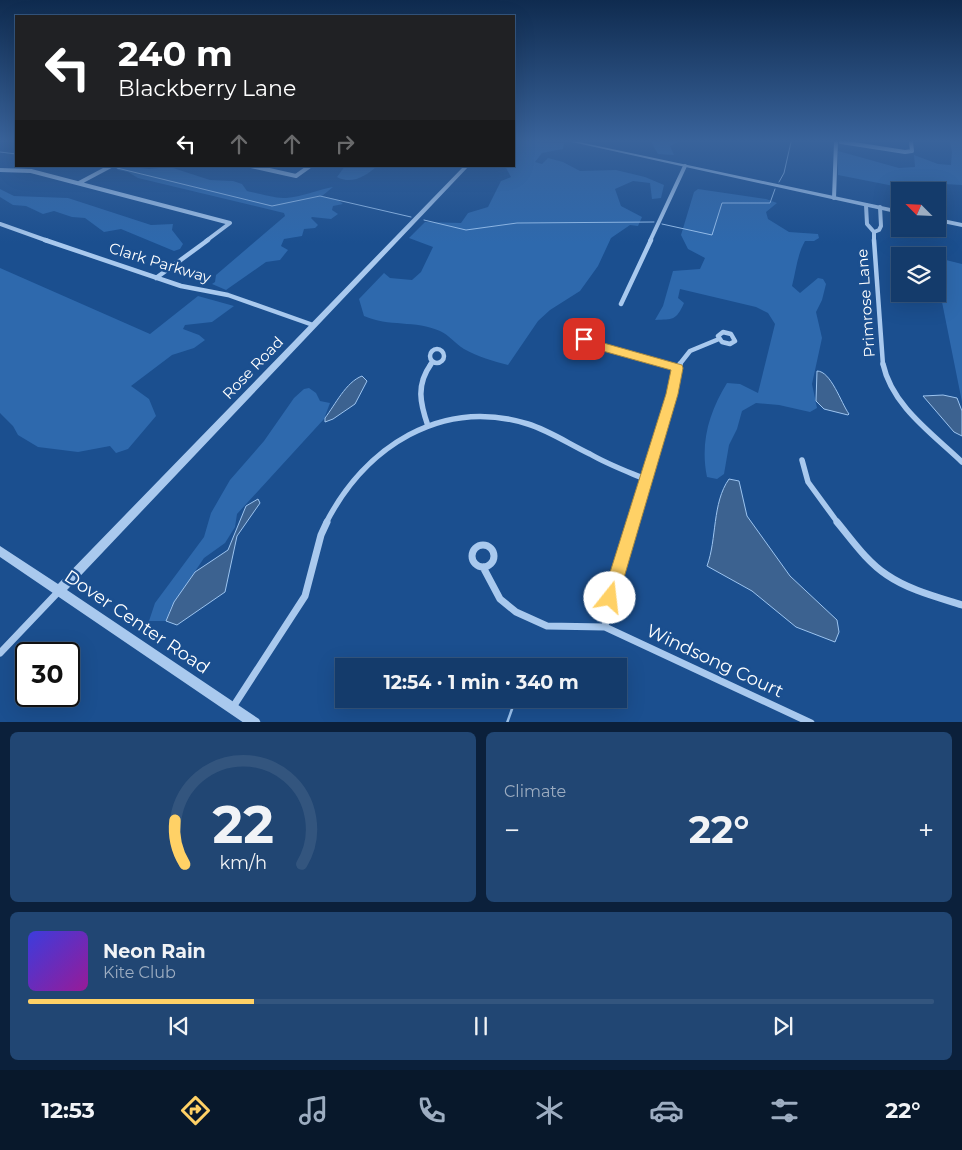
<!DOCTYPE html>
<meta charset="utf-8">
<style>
:root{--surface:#143b6b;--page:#214673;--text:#f1f3f6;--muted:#9dadc1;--line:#33557e;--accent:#ffd166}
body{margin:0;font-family:Montserrat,sans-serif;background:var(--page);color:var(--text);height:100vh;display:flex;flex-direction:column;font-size:19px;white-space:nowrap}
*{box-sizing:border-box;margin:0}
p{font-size:16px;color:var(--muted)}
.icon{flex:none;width:28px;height:28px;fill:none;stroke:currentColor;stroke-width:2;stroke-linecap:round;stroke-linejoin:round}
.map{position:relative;height:722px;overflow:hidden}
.details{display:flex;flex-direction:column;gap:10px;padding:10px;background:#0b203b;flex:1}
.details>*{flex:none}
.guide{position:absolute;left:15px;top:15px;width:500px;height:152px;border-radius:0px;box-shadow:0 5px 20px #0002,0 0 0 1px var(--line);background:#202124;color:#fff;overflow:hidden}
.needle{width:32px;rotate:294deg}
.controls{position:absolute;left:891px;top:182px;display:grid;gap:10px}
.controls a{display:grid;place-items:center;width:55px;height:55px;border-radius:0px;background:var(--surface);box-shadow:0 5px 20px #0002,0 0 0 1px var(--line);font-size:25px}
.speed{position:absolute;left:15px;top:642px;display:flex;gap:10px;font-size:25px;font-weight:700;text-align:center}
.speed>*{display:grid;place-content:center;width:65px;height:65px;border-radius:50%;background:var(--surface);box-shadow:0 5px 20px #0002,0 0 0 1px var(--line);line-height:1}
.speed .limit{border:2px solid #111;border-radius:8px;background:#fff;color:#111}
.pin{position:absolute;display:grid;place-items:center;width:42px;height:42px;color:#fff;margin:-21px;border-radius:10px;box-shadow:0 2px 8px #0006}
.me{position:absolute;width:55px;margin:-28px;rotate:16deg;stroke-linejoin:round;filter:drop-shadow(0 0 4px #0008)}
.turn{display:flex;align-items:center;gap:18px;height:105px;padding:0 20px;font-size:22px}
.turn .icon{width:65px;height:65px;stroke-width:2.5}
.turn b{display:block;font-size:35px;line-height:42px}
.lanes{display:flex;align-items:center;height:48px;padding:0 20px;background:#0003;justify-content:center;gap:25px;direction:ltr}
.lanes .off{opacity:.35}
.big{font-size:38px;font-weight:700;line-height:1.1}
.details .card{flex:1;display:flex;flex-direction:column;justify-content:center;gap:8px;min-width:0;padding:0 18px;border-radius:8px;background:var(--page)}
.details .dial{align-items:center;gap:0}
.dial svg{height:130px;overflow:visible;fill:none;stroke:var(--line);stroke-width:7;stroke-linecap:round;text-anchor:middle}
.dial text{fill:var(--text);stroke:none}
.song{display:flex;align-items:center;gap:15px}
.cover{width:60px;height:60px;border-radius:8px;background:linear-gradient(135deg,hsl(240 70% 55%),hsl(300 70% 35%))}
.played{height:5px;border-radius:2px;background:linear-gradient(90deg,var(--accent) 25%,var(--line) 25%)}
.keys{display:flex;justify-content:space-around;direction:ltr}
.heat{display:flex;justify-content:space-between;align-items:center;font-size:28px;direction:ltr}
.details .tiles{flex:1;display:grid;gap:10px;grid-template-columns:1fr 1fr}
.card:last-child{grid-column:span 2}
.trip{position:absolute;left:335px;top:658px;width:292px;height:50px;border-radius:0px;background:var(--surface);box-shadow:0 5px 20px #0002,0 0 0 1px var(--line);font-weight:700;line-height:50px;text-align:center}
.dock{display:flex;height:80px;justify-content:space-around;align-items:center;background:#08182b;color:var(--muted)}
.dock .icon{width:35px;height:35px}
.dock .current{color:var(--accent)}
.dock b{font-size:22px;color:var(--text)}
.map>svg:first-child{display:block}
.green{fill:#2e69ad}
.water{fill:#3c6290;stroke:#9cc4f0}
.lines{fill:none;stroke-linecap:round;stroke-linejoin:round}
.stream-far1{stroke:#9cc4f0;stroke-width:1}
.stream{stroke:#9cc4f0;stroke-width:2.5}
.minor-far3{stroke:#a9c9ee;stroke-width:4}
.minor-far2{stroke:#a9c9ee;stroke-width:4.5}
.minor-far1{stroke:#a9c9ee;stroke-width:5.5}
.minor{stroke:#a9c9ee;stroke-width:7}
.tertiary{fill:#a9c9ee;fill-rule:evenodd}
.route{fill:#ffd166;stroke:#a68842}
.labels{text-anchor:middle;stroke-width:5;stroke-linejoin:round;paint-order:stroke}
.street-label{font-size:15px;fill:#fff;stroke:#1b4f8f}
.near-street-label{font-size:18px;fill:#fff;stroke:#1b4f8f}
</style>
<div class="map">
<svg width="962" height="723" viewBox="0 0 962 723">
<rect width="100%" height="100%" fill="#1b4f8f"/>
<path class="green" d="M 514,142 L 564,143 L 563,149 L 542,153 L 535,162 L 542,164 L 548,158 L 563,162 L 580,171 L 616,170 L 645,177 L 664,185 L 661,198 L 652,199 L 650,183 L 633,181 L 615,189 L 621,206 L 642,217 L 638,226 L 630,225 L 611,238 L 598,266 L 580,291 L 550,310 L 538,321 L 508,365 C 493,361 478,357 464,349 C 456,344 449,335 440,331 C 416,320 388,327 364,316 L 359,299 L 384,273 L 390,278 L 412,280 L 421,272 L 433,247 L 409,238 L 425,222 L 461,223 L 468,213 L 488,207 L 501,181 L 511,177 L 505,166 L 514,166 Z
M 651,142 L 678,142 L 670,146 L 674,155 L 658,154 Z
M 950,142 L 962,142 L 962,185 L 944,184 L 946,197 L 938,195 L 938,191 L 919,191 L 838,175 L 838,151 L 899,168 L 915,167 L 914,155 L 938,164 L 951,165 L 952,151 Z
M 120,166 L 149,169 L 170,167 L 210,180 L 233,181 L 242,184 L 247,191 C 257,193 276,199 286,198 C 302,197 317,190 333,187 L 322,196 L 338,200 L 343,204 L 333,206 L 332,210 L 338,214 L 331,219 L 312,217 L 311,218 L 318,225 L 315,228 L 304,229 L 302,236 L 284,239 L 281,246 L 288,250 L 280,260 L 266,262 L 226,290 L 212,284 L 215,282 L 216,275 L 285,216 L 284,213 L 138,178 L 128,172 L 118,170 L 117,168 Z
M 345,166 L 377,166 C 366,176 352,185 337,177 Z
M 0,189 L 14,196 L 68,198 L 151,225 L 173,224 L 172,230 L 183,244 L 180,249 L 174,251 L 121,229 L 104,232 L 85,218 L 72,217 L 54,211 L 43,214 L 26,206 L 13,205 L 0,197 Z
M 698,189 L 766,199 L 777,203 L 766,212 L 768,219 L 789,232 L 818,234 L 819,238 L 814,241 L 805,241 C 797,255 796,271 792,286 L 800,293 L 818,278 L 823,279 L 826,284 L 822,300 L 816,312 L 822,338 L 812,384 L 817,408 L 810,412 L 779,405 L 756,403 L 742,411 L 737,429 L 729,445 L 724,474 L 717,479 L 707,477 C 700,443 709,412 727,383 L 740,384 L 758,393 L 775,324 L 768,313 L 756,307 L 680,289 L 678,298 L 684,303 C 676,321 673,319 655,320 L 663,306 L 673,271 L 700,269 L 705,258 L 688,249 L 681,235 L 694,192 Z
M 938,258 L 962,264 L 962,402 L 938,282 Z
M 0,268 L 150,334 L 198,296 L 234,306 L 212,322 L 185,325 L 183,329 L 199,335 L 205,340 L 194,348 L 172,355 L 131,386 L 149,399 L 156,416 L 128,449 L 116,453 L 110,446 L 78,452 L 38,447 L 18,435 L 13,426 L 0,413 Z
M 309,388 L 316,393 L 320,401 L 330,403 L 324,419 L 237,514 L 235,527 L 225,543 L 204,558 L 171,607 L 166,621 L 149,621 L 155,603 L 204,537 L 211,513 L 230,480 L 264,441 L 294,398 L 304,389 Z"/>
<path class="water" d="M 817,371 C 831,371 841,403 849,414 L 848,415 L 824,409 L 816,401 Z
M 362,376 L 367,381 L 355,404 L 333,419 L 325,422 L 325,418 C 335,405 346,382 362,376 Z
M 943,395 L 957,398 L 962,411 L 962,436 L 954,432 L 923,396 Z
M 729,479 L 739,481 L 747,516 L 790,576 L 837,620 L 839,632 L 835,642 L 796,627 L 752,591 L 707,566 C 717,539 712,503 729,479 Z
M 258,499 L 260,503 L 237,536 L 225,592 L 177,625 L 166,621 L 174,602 L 195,572 L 228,550 L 246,506 Z"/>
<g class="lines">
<path class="stream-far1" d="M 0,152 L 16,154
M 117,168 L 272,206 L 320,196 L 411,217
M 779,182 L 784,173 L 791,142
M 424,220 L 466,230 L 517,223 L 654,222
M 662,224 L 712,235 L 722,203 L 770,203 L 775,189"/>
<path class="stream" d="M 507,723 L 512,709"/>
<path class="minor-far3" d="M 841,142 L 905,152 L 912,151 L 911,142
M 251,166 L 296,176 L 310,166
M 0,170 L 31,171 L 230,223 L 206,241
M 79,183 L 111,166
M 834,198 L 836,142
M 866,205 L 867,224 L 874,232 L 874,241
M 0,224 L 48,241
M 874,232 L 879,230 L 881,226 L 880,207
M 650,241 L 685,166"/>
<path class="minor-far2" d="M 45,240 L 181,286 L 228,295 L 313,325
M 874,240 L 883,365
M 156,278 L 208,240
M 621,304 L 651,240
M 723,332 L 731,334 L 735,341 L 730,344 L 722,342 L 718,336 Z
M580 344a7 7 0 1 1 14 0a7 7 0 1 1-14 0Z
M 596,345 L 669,365
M430 356a7 7 0 1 1 14 0a7 7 0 1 1-14 0Z
M 430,365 L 432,362
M 679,365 L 690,351 L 719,339"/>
<path class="minor-far1" d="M 664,364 L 678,368
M 883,364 C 892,406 933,434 962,462
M 428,426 C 420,403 416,385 431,364
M 802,460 L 808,482 L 838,523
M 326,523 C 365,447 441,397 528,424 C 550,431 569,444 590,454 C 607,464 626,471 645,479
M 633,523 L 680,364"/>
<path class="minor" d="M 837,522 C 852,540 867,562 887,575 C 909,590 937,597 962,605
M472 556a11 11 0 1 1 22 0a11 11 0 1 1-22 0Z
M 483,567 L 500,599 L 516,612 L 547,626 L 605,627 L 811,723
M 605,627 L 610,598 L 633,522
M 0,653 L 60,590
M 233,707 L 305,596 L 321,535 L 327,522"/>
<path class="tertiary" d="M 572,142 L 579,142 L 900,210 L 900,214 Z
M 464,166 L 469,166 L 67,590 L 259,719 L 261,723 L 244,723 L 0,557 L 0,546 L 58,584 Z
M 938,218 L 962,223 L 962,227 L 938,222 Z"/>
</g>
<linearGradient id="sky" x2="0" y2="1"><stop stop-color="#0f2b4f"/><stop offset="0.58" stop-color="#39639b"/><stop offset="1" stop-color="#39639b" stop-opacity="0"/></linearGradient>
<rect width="962" height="243" fill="url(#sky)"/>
<path class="route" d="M 584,335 L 597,338 L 600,342 L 682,365 L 683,368 L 678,394 L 618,598 L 616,604 L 610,606 L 604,604 L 602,598 L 666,394 L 671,370 L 592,348 L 589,344 L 580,341 L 578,339 L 580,336 Z"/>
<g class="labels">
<g class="street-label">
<text transform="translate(160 263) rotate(17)" y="5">Clark Parkway</text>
<text transform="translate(866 303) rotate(-94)" y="5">Primrose Lane</text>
<text transform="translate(253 368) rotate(-46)" y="5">Rose Road</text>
</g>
<g class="near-street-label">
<text transform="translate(137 622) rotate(34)" y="6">Dover Center Road</text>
<text transform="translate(715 661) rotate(25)" y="6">Windsong Court</text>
</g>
</g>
</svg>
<div class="controls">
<a><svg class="needle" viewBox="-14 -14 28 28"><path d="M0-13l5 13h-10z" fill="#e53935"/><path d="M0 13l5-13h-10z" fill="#9dadc1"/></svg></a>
<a><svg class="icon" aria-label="layers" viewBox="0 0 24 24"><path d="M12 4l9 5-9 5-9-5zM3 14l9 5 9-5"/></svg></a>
</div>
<div class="speed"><div class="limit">30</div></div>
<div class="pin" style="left:584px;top:339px;background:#d93025"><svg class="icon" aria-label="arrive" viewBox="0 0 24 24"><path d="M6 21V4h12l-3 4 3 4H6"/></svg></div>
<svg class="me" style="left:610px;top:598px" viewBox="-20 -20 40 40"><circle r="19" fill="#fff"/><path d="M0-13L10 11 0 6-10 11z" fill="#ffd166"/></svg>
<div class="trip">12:54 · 1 min · 340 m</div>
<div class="guide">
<div class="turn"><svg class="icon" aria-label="left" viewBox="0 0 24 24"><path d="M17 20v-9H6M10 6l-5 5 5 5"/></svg><div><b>240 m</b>Blackberry Lane</div></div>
<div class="lanes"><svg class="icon" aria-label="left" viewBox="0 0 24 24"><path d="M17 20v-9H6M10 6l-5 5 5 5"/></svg><svg class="icon off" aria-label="ahead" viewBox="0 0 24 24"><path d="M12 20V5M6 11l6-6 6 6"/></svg><svg class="icon off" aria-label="ahead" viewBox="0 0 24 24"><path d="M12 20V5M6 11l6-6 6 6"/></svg><svg class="icon off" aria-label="right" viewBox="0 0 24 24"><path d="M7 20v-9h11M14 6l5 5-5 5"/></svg></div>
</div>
</div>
<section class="details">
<div class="tiles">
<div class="card dial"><svg viewBox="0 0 100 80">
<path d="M14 69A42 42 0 1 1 86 69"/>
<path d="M14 69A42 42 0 0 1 8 42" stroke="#ffd166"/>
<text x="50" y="56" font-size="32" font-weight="700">22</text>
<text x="50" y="72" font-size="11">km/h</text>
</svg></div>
<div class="card"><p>Climate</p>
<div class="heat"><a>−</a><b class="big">22°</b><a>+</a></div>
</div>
<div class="card">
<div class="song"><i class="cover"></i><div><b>Neon Rain</b><p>Kite Club</p></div></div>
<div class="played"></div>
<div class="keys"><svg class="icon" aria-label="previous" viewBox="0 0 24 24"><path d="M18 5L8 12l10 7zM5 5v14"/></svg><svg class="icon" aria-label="pause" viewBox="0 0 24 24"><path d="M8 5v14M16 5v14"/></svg><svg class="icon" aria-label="next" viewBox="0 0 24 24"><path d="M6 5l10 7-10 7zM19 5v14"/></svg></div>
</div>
</div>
</section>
<nav class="dock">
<b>12:53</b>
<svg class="icon current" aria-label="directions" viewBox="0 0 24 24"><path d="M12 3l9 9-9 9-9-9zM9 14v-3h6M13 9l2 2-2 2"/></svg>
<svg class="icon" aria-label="music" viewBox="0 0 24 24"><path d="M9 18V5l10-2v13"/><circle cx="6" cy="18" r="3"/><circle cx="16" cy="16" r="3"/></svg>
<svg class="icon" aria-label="phone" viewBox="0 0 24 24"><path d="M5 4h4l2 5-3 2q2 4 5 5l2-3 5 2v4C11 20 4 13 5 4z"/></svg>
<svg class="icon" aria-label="climate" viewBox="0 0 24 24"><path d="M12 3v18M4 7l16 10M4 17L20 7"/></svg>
<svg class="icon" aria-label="car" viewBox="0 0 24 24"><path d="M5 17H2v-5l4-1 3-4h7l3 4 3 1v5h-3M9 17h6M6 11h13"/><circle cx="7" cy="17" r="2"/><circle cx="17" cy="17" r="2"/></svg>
<svg class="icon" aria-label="filters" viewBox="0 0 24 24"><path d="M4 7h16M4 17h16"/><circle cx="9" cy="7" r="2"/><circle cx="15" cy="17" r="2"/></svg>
<b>22°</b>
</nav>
